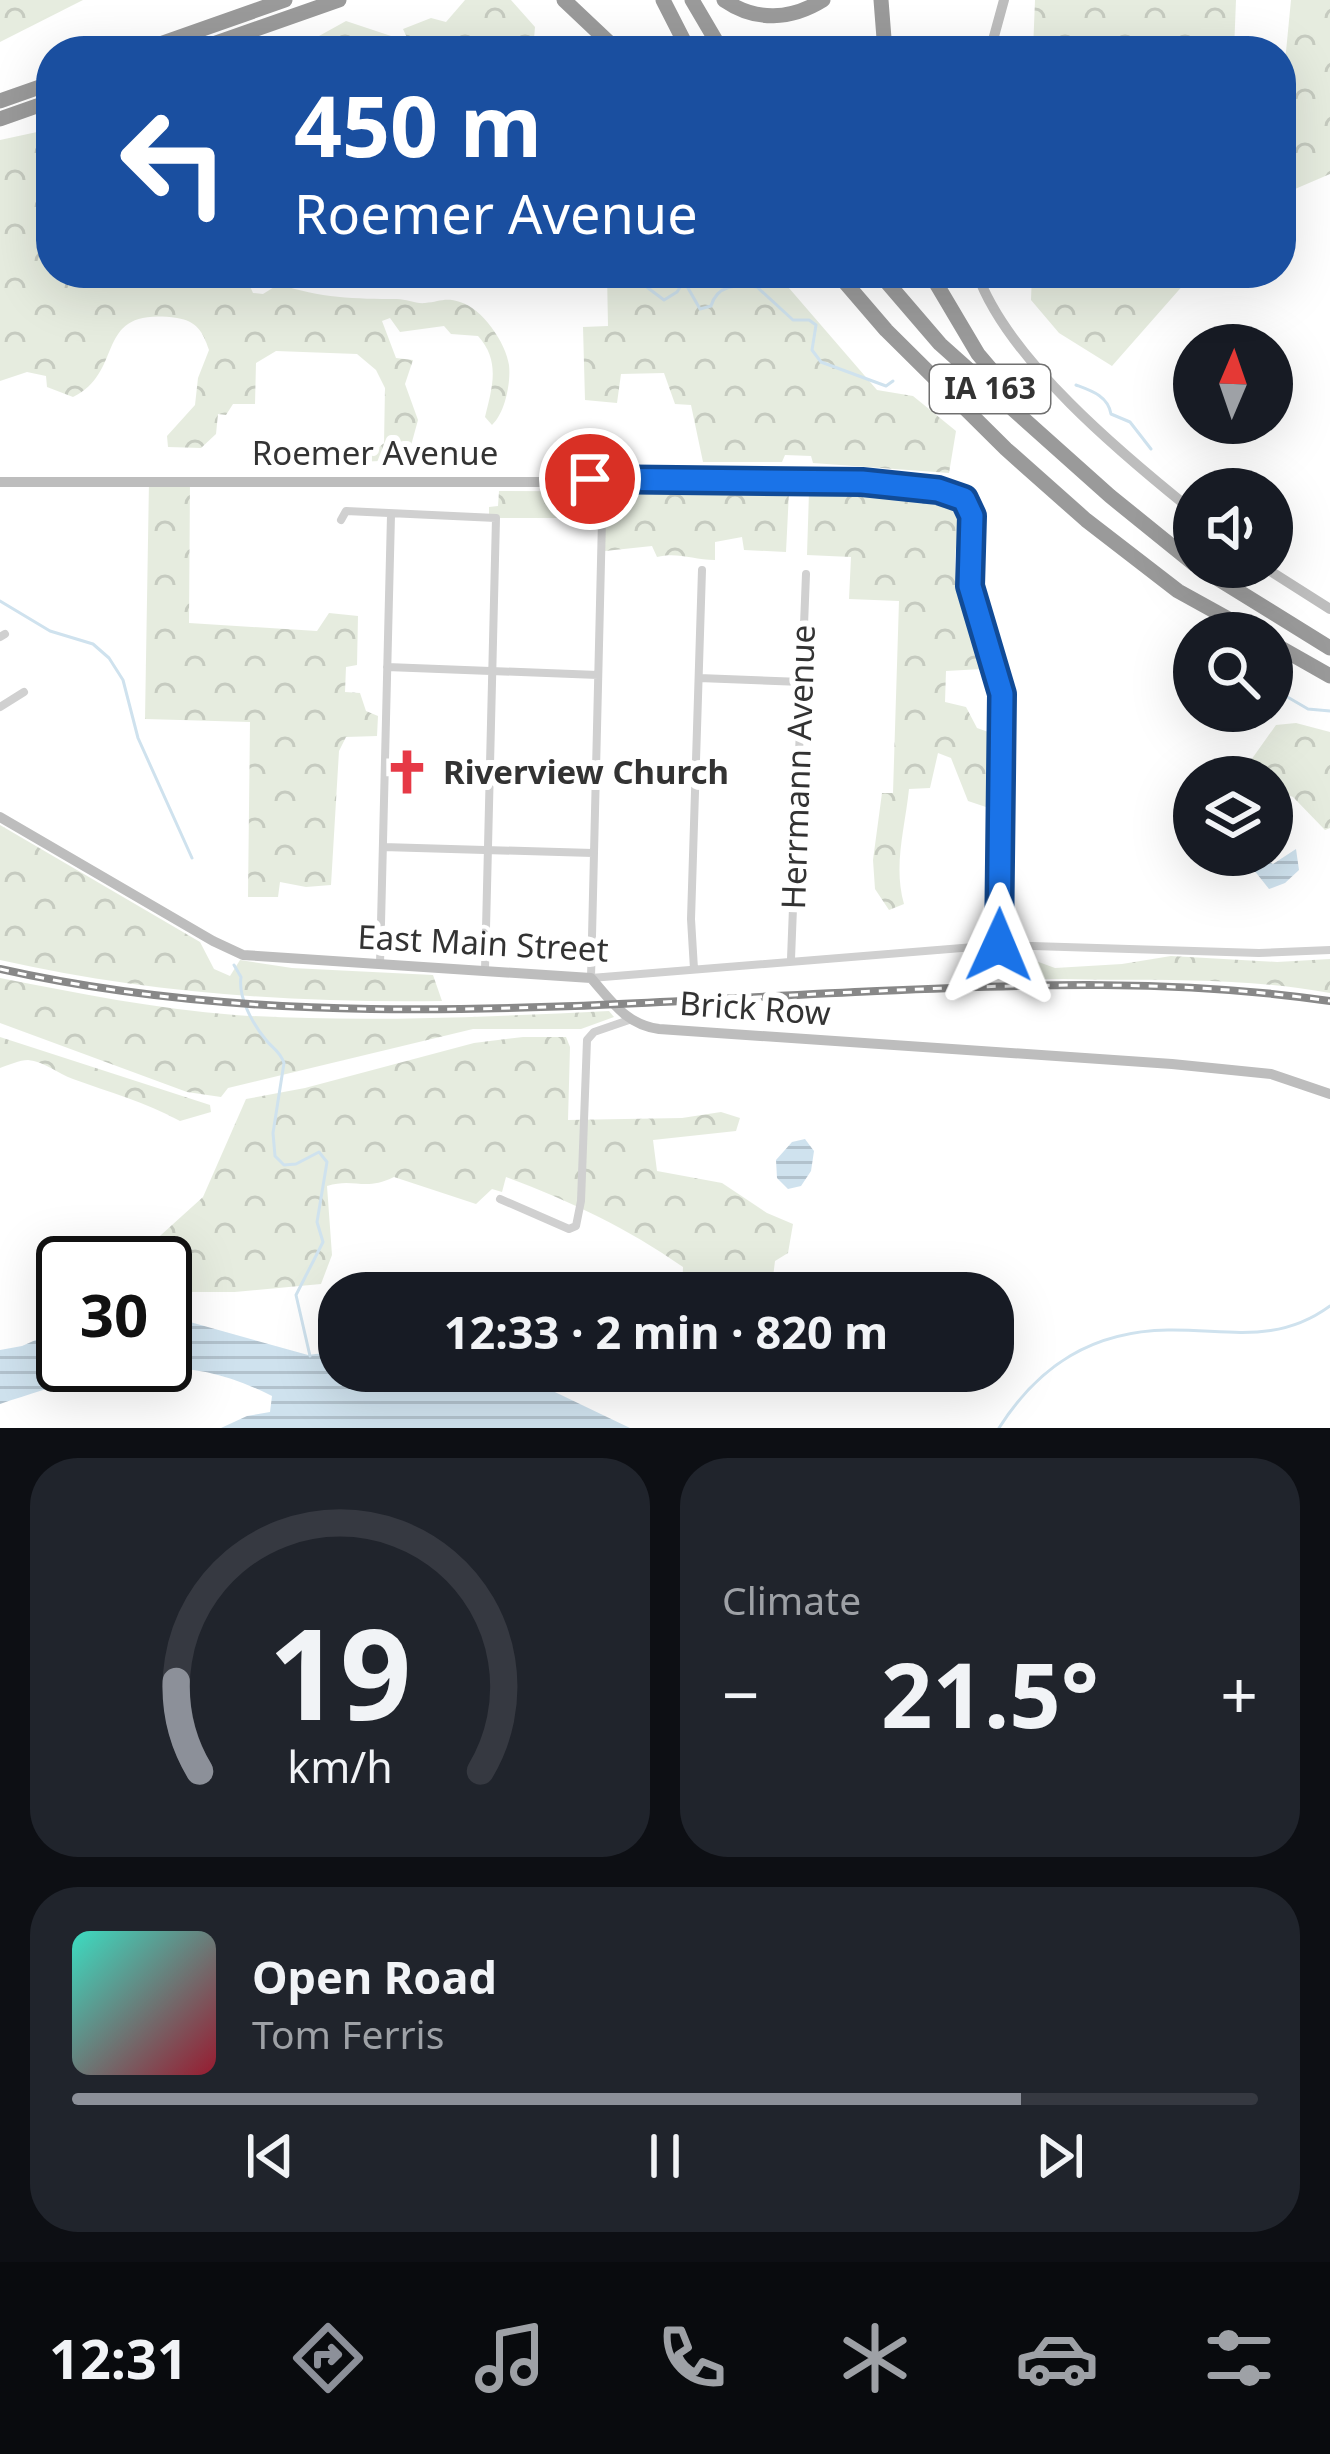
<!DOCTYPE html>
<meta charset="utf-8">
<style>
:root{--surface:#171b24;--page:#20242c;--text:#f1f3f6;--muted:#9ea1a6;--line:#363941;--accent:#8c9099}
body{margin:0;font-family:"Noto Sans",sans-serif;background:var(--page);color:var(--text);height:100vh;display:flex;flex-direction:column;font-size:45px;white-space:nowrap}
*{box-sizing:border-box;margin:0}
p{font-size:39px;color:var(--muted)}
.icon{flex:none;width:66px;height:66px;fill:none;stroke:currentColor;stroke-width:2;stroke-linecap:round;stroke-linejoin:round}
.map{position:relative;height:1428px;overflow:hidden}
.drawer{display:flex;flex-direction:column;gap:30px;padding:30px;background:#0d0f14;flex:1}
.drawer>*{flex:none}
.banner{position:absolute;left:36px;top:36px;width:1260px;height:252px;border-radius:48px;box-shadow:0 12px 48px #0002;background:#1a4fa0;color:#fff;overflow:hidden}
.needle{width:78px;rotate:2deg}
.tools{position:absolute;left:1173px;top:324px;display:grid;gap:24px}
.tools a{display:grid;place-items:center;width:120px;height:120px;border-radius:50%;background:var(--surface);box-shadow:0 12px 48px #0002;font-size:60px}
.speed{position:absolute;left:36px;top:1236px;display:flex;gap:24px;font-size:60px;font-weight:700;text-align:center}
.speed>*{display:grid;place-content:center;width:156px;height:156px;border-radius:50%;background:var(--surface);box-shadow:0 12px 48px #0002;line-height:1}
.speed .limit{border:6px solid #111;border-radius:18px;background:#fff;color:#111}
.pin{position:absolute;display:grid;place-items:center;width:102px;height:102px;color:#fff;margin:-51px;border:6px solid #fff;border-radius:50%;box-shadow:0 3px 12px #0007}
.me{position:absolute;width:132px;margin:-66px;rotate:1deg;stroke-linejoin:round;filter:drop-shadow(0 0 9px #0008)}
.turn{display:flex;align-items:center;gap:42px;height:252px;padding:0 60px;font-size:54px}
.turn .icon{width:156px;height:156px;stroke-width:2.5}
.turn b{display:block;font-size:84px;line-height:102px}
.big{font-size:90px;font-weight:700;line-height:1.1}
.drawer .widget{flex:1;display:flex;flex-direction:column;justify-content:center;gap:18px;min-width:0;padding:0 42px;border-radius:48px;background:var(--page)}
.drawer .dial{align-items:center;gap:0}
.dial svg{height:312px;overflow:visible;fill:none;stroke:var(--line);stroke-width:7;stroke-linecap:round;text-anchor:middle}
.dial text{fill:var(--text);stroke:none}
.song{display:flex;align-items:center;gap:36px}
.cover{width:144px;height:144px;border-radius:18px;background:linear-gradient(135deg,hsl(170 70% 55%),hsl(350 70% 35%))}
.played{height:12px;border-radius:6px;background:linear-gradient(90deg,var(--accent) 80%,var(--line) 80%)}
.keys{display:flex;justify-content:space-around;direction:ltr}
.heat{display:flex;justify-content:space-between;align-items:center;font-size:66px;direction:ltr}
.drawer .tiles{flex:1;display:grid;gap:30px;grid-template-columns:1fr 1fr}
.widget:last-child{grid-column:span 2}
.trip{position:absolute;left:318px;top:1272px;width:696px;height:120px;border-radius:48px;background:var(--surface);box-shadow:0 12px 48px #0002;font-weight:700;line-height:120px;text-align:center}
.dock{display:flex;height:192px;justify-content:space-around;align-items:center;background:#090b0e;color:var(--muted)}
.dock .icon{width:84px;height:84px}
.dock .selected{color:var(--accent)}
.dock b{font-size:54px;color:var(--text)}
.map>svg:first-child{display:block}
.forest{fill:url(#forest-crowns)}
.water{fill:url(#water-rules)}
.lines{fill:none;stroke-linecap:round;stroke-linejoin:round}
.stream{stroke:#cfe2ee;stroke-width:3}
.street{stroke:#d0d0d0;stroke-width:8}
.secondary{stroke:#bdbdbd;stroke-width:10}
.highway{stroke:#9a9a9a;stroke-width:15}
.rail-casing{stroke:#888;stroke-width:8}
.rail{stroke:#fff;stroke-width:3;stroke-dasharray:9;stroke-linecap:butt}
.route-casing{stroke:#114b97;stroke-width:30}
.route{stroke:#1a73e8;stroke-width:21}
.labels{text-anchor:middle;stroke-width:12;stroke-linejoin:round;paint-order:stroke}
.shield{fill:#fff;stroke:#707070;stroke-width:3}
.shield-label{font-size:30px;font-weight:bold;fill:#333}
.street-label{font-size:33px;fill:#333;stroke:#fff}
.poi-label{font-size:33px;font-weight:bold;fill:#333;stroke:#fff;text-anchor:start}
</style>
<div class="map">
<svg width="1330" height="1428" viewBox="0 0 1330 1428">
<defs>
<pattern id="forest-crowns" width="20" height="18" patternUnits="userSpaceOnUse" patternTransform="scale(3)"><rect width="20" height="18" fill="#e6ecdf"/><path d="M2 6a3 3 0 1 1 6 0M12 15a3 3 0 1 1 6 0" fill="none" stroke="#c6cbc0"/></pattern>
<pattern id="water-rules" width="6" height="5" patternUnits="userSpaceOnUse" patternTransform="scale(3)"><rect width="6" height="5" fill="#cfe2ee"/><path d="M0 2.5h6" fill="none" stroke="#b2c2cd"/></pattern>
</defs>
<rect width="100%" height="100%" fill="#fff"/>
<path class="forest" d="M 0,0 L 83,0 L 0,42 Z
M 465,0 L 511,0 L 535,27 L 534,39 L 544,51 L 449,51 L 445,46 L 438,51 L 322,51 L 310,41 L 346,21 L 409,42 L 403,29 L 431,18 L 446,22 Z
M 1035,0 L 1236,0 L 1234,51 L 1033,51 Z
M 1291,0 L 1330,0 L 1330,174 L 1281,195 L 1281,103 Z
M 51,129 L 51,273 L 244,273 L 253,293 L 263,294 L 279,284 C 319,298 356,299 397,299 C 406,299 416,304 425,303 C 439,302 445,297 460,302 C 482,308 506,343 509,365 C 511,383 505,413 492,425 L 485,417 C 492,388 501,361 478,336 L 451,334 L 444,326 L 400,332 L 390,318 L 382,321 L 396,358 L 413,360 L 405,384 L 418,420 L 407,460 L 355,462 L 353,449 L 378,448 L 384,443 L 385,388 L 376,370 L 357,354 L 276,351 L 256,363 L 255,404 L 233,404 L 226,415 L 218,414 L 216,434 L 201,448 L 168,447 L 167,436 L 195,405 L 198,378 L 209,350 C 203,332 197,321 177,318 C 91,306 127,371 73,397 L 47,387 L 46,376 L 27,372 L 0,381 L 0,140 Z
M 607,273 L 776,273 L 877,390 L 913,396 L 956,431 L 949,473 L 813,463 L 811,456 L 785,455 L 782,462 L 703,462 L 691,405 L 675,404 L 664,373 L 621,374 L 617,403 L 585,400 L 583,327 L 608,326 Z
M 1032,273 L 1229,273 L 1185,283 L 1112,366 L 1059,333 L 1031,300 Z
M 149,481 L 190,481 L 189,623 L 317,631 L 329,613 L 358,616 L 357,665 L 346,667 L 345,692 L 360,693 L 366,711 L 378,716 L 377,736 L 346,737 L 339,751 L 331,885 L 306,887 L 280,882 L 278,897 L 248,897 L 250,722 L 145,719 Z
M 499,491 L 789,492 L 786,552 L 744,550 L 742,537 L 715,542 L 715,560 C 693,560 678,552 657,557 L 652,546 L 605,551 L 604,518 L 489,518 L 489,507 L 498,506 Z
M 809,492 C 858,492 906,495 953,510 C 962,525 956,540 955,557 C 954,596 970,633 982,669 L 946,671 L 945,702 L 966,707 L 977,728 L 994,734 L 992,809 L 968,801 L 951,758 L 938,753 L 930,788 L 909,789 C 905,828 893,866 904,904 L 889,910 L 875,889 L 873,860 L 882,793 L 893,793 L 899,601 L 849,599 L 851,557 L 807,555 Z
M 1296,723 L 1330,732 L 1330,828 L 1325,830 L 1293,797 L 1272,788 L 1272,777 L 1239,777 L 1276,725 Z
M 0,825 L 200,942 L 214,969 L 230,976 L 240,960 L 292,968 L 433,975 L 442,1001 C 292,1003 146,993 0,960 Z
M 1014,953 L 1055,968 L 1122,964 L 1171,956 L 1277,962 L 1330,959 L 1330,993 C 1220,973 1111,983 1000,978 L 1000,955 Z
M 0,978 C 78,993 155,1009 235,1015 C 360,1023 484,1017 609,1011 L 614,1017 L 581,1029 L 473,1029 L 228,1088 L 221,1097 L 187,1092 L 0,1023 Z
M 0,1037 L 210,1105 L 211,1112 L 180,1121 C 145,1102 109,1092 73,1079 C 58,1074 44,1061 28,1060 C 20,1060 8,1065 0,1068 Z
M 523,1037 L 566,1037 L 570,1047 L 568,1120 L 682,1118 L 721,1112 L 740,1118 L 736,1131 L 653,1140 L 657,1171 L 722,1183 L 767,1213 L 793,1224 L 788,1253 L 775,1261 L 771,1293 L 682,1293 L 683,1267 C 627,1228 570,1201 506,1177 L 502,1192 L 492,1189 L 476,1204 L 394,1177 C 363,1192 355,1177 327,1186 L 332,1255 L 321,1284 L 235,1292 L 165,1292 L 165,1263 L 130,1263 L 203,1197 L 246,1099 L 305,1088 L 474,1043 Z"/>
<path class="water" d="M 1296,849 L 1299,870 L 1285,883 L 1269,889 L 1242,855 L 1256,855 L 1273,864 Z
M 805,1139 L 814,1151 L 811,1171 L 801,1186 L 788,1189 L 777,1178 L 776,1160 L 792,1142 Z
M 165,1315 L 308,1355 L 339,1351 L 339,1371 L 511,1371 L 630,1428 L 221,1428 L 247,1416 L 270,1412 L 272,1396 C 172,1345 98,1372 0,1404 L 0,1350 L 22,1346 L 63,1328 L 63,1365 L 165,1365 Z"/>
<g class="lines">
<path class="stream" d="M 637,273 L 648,288 L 664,300 L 677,292 L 684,281 L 700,309 L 711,306 C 717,285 736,284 757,287 L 793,320 L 809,320 L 816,325 L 812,350 L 821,362 L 886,386 L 893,381
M 1076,385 C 1092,391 1108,396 1111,414 L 1130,422 L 1151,449
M 0,601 L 50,631 L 93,644 L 109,658 L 123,680 L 138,738 L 192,858
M 1272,688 L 1308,709 L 1330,711
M 234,965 L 241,977 C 238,997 252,1023 266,1040 C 273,1049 280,1051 284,1063 L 273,1133 L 275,1156 L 284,1165 L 296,1164 L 319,1152 L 327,1162 L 317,1222 L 323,1242 L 296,1295 L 310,1356
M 999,1428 C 1039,1365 1093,1331 1168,1330 C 1228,1329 1277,1345 1330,1306"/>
<path class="street" d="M 964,499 L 972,516 L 970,587 L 1002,694 L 999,945
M 341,520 L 346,511 L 496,518 L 485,970
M 602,520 L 591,978 L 999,945 L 1259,953 L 1330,950
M 0,637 L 5,634
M 387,667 L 598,675
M 699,678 L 802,682
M 0,707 L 24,692
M 383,847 L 593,853
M 791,959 L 806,574
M 380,964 L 391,515
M 694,969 L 691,919 L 702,570
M 500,1199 L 569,1229 L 576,1226 L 581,1201 L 587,1040 L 594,1032 L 629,1020"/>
<path class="secondary" d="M 990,51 L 1004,0
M 977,273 C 1007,359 1123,455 1194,512
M 0,482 L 862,482 L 938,491 L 964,499
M 1264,567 L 1330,609
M 0,817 L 213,941 L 243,955 L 591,978 C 612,1002 627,1025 659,1029 L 1172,1064 L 1271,1074 L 1330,1094"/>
<path class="highway" d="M 564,0 L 618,51
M 663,0 L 689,51
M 692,0 L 722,51
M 724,0 C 756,22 791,20 823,0
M 881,0 L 885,51
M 140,51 L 285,0
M 193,51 L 339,0
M 0,101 L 51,83
M 0,119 L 51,101
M 837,273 L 886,330 L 1006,449 L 1086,520 L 1178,591 L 1254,633
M 879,273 L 940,344 L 1110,496 L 1194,564
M 930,273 L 978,354 L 1024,408
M 1199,567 L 1330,648
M 1272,643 L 1330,676"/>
<g class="rail-casing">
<path id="rail" d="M 0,969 C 288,1034 585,1004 877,991 C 1029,984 1179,979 1330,1001"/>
</g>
<use href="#rail" class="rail"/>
</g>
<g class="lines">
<g class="route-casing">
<path id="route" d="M 590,479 L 862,482 L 938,490 L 964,499 L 972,516 L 970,586 L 1002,694 L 999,945"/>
</g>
<use href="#route" class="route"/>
</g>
<defs>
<g id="church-bare" transform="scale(3.6)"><path d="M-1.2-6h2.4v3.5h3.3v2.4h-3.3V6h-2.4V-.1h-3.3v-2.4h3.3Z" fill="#e63946" stroke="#fff" stroke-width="2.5" paint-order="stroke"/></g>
</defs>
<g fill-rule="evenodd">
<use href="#church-bare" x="407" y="772"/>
</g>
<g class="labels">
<rect class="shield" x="930" y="365" width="120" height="48" rx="9"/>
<g class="shield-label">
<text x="990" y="399">IA 163</text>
</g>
<g class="street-label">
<text x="375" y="465">Roemer Avenue</text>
<text transform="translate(798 767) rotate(-88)" y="12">Herrmann Avenue</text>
<text transform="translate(483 943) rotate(3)" y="12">East Main Street</text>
<text transform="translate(755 1008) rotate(4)" y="12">Brick Row</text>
</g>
<g class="poi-label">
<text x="443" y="784">Riverview Church</text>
</g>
</g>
</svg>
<div class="tools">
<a><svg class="needle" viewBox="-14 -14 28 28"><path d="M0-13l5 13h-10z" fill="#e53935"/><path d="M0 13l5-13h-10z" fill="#9ea1a6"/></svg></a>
<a><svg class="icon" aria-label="sound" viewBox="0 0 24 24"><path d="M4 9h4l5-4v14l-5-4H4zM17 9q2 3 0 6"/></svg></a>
<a><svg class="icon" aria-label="search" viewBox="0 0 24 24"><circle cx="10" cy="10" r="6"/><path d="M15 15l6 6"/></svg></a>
<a><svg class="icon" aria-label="layers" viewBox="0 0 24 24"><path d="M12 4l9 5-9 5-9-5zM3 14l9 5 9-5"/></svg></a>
</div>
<div class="speed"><div class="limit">30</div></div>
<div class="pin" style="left:590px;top:479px;background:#d93025"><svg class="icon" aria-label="arrive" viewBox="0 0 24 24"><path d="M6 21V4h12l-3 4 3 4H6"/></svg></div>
<svg class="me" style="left:999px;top:945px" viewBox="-20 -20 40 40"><path d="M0-17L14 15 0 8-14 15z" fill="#1a73e8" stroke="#fff" stroke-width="4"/></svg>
<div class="trip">12:33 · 2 min · 820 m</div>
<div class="banner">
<div class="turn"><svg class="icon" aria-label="left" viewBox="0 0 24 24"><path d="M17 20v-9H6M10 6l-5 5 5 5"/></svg><div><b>450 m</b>Roemer Avenue</div></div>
</div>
</div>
<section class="drawer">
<div class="tiles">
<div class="widget dial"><svg viewBox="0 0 100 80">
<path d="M14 69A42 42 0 1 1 86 69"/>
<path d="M14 69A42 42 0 0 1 8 46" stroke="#8c9099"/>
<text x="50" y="56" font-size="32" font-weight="700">19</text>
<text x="50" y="72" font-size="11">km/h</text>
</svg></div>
<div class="widget"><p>Climate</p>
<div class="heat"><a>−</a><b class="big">21.5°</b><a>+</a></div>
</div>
<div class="widget">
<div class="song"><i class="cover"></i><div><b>Open Road</b><p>Tom Ferris</p></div></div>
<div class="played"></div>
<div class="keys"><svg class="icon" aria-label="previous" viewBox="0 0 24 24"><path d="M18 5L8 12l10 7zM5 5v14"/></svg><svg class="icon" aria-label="pause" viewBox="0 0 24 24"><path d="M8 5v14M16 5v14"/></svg><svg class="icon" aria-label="next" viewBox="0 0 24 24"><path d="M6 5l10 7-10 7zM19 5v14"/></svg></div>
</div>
</div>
</section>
<nav class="dock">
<b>12:31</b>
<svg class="icon selected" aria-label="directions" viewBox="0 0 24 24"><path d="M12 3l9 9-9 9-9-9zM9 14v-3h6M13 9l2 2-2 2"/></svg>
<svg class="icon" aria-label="music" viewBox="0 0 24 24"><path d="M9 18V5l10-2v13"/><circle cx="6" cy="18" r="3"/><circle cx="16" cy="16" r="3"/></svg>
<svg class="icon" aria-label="phone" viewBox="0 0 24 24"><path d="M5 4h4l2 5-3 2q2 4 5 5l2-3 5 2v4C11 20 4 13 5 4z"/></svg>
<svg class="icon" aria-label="climate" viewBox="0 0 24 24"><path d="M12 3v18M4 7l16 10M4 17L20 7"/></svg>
<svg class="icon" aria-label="car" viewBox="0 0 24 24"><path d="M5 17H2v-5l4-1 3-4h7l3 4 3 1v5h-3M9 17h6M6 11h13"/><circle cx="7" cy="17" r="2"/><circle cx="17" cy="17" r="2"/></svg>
<svg class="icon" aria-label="filters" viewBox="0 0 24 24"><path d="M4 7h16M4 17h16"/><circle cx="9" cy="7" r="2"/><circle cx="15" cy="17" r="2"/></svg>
</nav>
